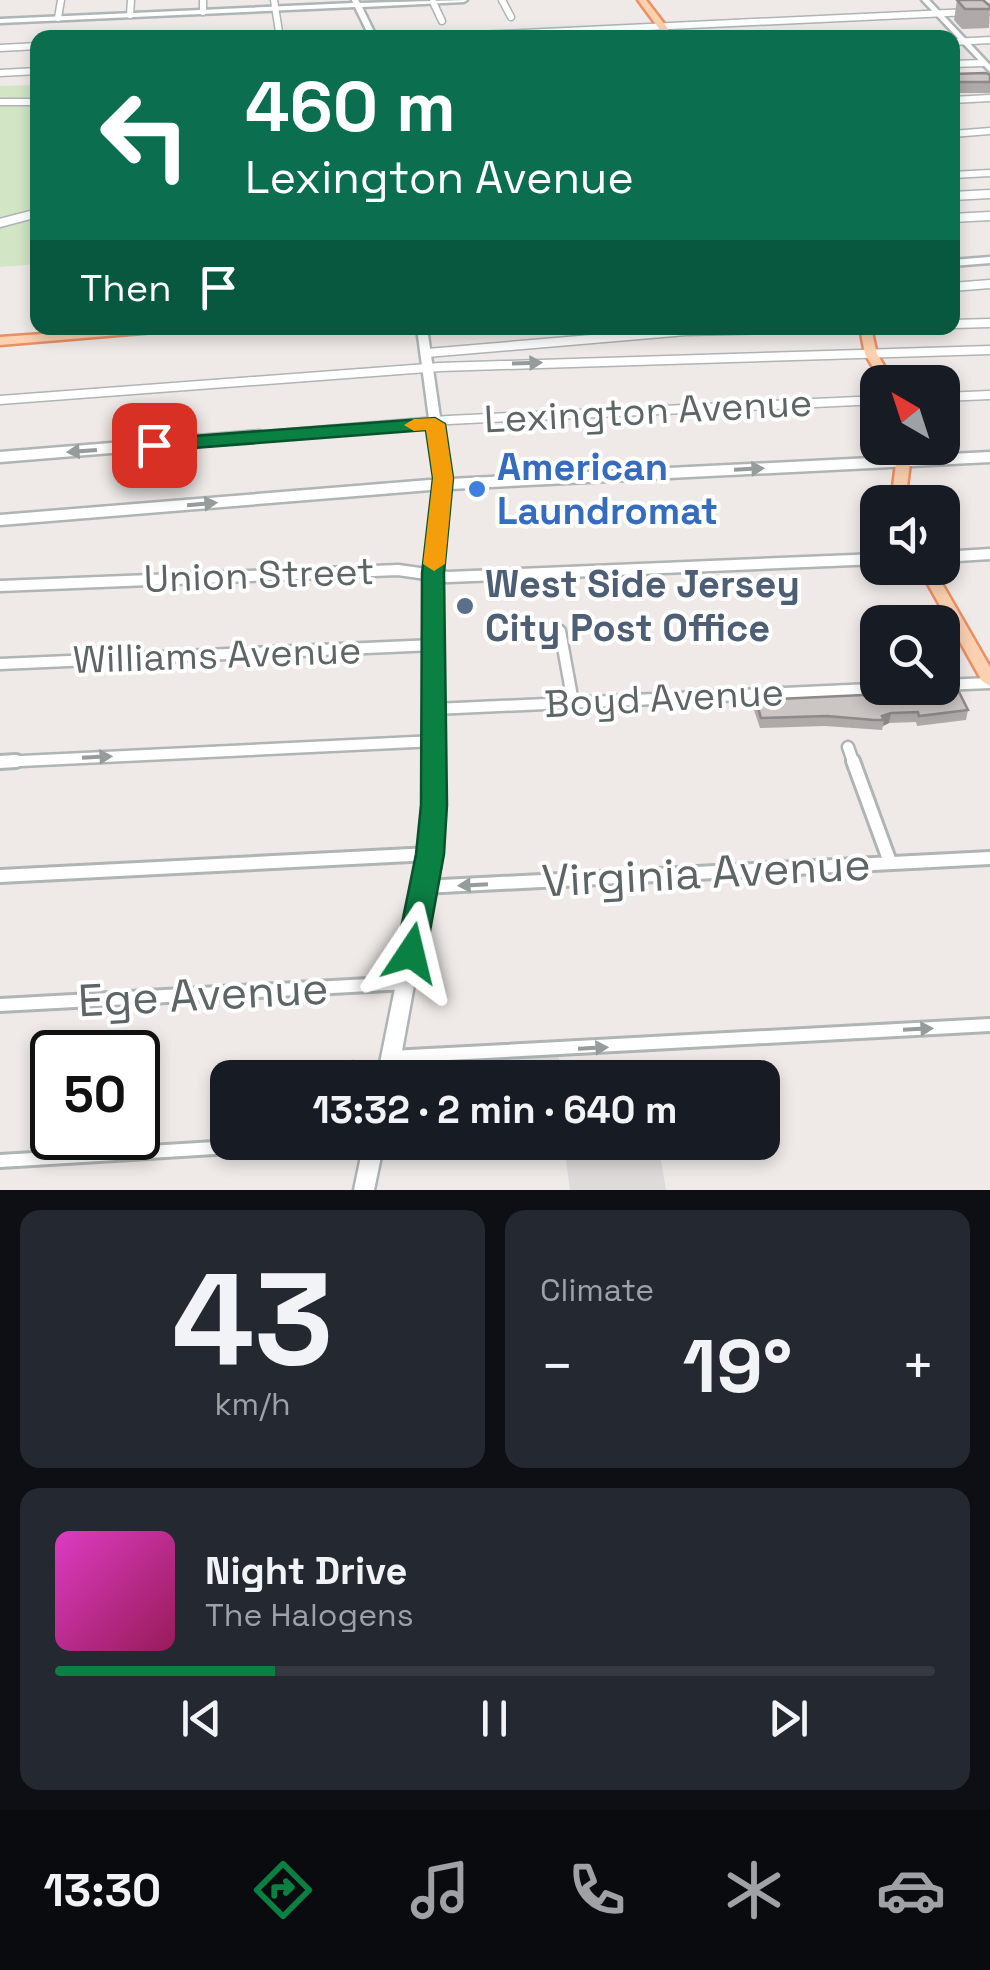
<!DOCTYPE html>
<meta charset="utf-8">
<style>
:root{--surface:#171b24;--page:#242831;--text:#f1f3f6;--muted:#9ea1a6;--line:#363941;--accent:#0b8043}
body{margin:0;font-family:"Space Grotesk",sans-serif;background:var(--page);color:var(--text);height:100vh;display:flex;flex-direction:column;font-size:38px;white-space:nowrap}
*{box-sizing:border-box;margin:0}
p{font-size:32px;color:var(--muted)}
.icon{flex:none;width:55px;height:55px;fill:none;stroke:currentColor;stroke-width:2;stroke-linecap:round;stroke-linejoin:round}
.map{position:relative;height:1190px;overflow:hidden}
.details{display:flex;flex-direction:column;gap:20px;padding:20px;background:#0d0f14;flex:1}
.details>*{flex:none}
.guide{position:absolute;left:30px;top:30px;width:930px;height:305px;border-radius:20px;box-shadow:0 5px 15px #0003;background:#0b6e4f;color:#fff;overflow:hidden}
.needle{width:65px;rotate:321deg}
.tools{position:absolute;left:860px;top:365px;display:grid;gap:20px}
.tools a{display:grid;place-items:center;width:100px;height:100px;border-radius:20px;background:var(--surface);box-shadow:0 5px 15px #0003;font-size:50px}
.speed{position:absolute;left:30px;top:1030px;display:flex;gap:20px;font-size:50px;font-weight:700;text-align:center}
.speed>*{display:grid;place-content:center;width:130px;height:130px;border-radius:50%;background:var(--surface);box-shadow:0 5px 15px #0003;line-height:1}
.speed .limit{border:5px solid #111;border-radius:15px;background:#fff;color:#111}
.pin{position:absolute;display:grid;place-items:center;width:85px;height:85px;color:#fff;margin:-42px;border-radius:20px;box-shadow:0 5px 15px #0006}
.me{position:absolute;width:110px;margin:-55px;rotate:10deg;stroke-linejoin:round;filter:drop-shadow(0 0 8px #0008)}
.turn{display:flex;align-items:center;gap:35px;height:210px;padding:0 50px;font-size:45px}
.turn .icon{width:130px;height:130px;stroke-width:2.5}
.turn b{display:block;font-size:70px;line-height:85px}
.then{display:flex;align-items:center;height:95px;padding:0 50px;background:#0003;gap:20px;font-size:38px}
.big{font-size:75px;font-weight:600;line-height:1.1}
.details .tile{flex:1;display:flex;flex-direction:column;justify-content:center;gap:15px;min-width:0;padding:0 35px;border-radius:20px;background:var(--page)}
.details .dial{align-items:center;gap:0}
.dial b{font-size:130px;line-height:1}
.song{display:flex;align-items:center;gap:30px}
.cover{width:120px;height:120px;border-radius:15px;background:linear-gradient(135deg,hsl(310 70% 55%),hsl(330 70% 35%))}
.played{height:10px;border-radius:5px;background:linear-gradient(90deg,var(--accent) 25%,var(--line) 25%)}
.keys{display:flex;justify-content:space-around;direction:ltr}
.heat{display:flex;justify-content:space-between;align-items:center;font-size:55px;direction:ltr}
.details .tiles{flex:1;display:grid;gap:20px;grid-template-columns:1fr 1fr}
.tile:last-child{grid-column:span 2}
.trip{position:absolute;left:210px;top:1060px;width:570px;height:100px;border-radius:20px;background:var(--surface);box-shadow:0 5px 15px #0003;font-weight:600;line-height:100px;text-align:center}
.tabs{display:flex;height:160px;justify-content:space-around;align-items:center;background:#090b0e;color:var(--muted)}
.tabs .icon{width:70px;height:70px}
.tabs .active{color:var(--accent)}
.tabs b{font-size:45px;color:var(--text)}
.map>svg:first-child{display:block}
.industrial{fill:#dedad9}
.green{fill:#d2e5c5}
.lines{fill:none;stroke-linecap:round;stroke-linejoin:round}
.street-far3-casing{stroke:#afb4b5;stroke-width:9}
.street-far2-casing{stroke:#afb4b5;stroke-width:11}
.street-far1-casing{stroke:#afb4b5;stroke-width:15}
.street-casing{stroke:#afb4b5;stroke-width:18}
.secondary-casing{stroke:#aeb5b6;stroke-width:5}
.primary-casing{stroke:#eb8f65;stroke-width:5}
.street-far3{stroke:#fff;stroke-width:6}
.street-far2{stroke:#fff;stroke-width:8}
.street-far1{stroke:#fff;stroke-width:10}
.street{stroke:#fff;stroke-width:12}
.secondary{fill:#fff;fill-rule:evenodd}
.primary{fill:#fbd1b0;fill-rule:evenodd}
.wall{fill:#afa9a9}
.shaded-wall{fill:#8e8a89}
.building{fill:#cbc5c4;stroke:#8e8a89;stroke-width:2.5}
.oneway{fill:#969b9c}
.route{fill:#0b8043;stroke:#07532c;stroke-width:2.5}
.slow{fill:#f59e0b}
.shop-dot{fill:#3f7fe0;stroke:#fff;stroke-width:4}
.service-dot{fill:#5c6f8a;stroke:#fff;stroke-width:4}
.labels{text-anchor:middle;stroke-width:8;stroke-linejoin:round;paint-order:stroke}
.street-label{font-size:38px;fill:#5e6566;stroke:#fff}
.shop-label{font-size:38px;font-weight:bold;fill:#366cbe;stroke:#fff;text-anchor:start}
.service-label{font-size:38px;font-weight:bold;fill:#4e5e75;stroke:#fff;text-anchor:start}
.near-street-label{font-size:45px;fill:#5e6566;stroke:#fff}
</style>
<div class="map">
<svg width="990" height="1190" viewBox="0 0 990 1190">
<rect width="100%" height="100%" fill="#efeae7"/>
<path class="industrial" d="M 556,1045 L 563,1077 L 429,1078 L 433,1054 Z
M 510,1143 L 658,1143 L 666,1190 L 570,1190 L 564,1145 L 511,1149 Z"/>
<path class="green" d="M 37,85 L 37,264 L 0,267 L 0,86 Z"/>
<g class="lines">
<g class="street-far3-casing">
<path id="street-far3" d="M 203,0 L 203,12
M 274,0 L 280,38
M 502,0 L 511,17
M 433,2 L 442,21
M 130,15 L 131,0
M 58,18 L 61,0
M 230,38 L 280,35
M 415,38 L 990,11
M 952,42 L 990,40
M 0,48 L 38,46
M 952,64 L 983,63
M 0,73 L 38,71
M 952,100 L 990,98
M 0,102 L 38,102
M 952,134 L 990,131
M 952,175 L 990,173"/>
</g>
<g class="street-far2-casing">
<path id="street-far2" d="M 952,196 L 990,194
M 952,218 L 990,216
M 0,223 L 38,213
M 952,287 L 990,284
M 952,324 L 990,323
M 427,353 L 686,331 L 812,328
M 942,397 L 990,395
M 0,400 L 440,367 L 990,350
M 229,438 L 448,420 L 878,400"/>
</g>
<g class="street-far1-casing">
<path id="street-far1" d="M 0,457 L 259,436
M 0,520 L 430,485 L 990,457
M 942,557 L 990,554
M 0,586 L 398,570 L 448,577 L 878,559
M 560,631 L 573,702
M 0,664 L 434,645
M 942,685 L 990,683
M 435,709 L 893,688
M 848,747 L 854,764
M 0,762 L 435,741"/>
</g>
<g class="street-casing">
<path id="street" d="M 853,761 L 890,862
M 0,762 L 16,761
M 0,876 L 430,854
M 423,887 L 990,858
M 0,1005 L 406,983
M 391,1057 L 990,1025
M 0,1161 L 315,1142"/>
</g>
<g class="secondary-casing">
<path id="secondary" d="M 352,0 L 358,0 L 360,3 L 467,0 L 464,2 L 362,7 L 377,38 L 370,38 L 355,7 L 0,23 L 0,19 L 353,3 Z
M 922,0 L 929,0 L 990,65 L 990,72 Z
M 990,257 L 990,263 L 952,266 L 952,260 Z
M 417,328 L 427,328 L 449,479 L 440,573 L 442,805 L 438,854 L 397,1078 L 377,1078 L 422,854 L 426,805 L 426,573 L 437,479 Z
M 364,1142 L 384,1142 L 374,1190 L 354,1190 Z"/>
</g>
<g class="primary-casing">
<path id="primary" d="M 638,0 L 646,0 L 675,38 L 666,38 Z
M 128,328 L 172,328 L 166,331 L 0,345 L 0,337 Z
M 860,328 L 871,328 L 877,354 L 894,382 L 882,382 L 865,354 Z
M 898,448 L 912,448 L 905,502 L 891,502 Z
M 919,568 L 933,568 L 990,667 L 990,686 L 982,681 Z"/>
</g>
<use href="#street-far3" class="street-far3"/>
<use href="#street-far2" class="street-far2"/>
<use href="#street-far1" class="street-far1"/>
<use href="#street" class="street"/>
<use href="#secondary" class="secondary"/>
<use href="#primary" class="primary"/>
</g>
<path class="wall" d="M 957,0 L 990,6 L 989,28 L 962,29 L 954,20 Z
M 952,74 L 990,75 L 990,93 L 953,93 Z
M 756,700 L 968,710 L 966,720 L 917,726 L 916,722 L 889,723 L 883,726 L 882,730 L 825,726 L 760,728 L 754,710 Z"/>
<path class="shaded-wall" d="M 891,713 L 889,723 L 883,726 L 884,720 L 882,716 Z"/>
<path class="building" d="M 957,0 L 983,0 L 990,6 L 990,9 L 965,9 Z
M 986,73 L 990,75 L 990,82 L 955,82 L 952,80 L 952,74 Z
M 959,692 L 968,710 L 919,716 L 918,712 L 891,713 L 882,716 L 884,720 L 874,720 L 827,716 L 761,718 L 756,700 L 906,693 Z
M 353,1061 L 353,1078 L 288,1078 L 288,1066 Z"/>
<defs><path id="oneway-solid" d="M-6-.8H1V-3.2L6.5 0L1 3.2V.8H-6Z" transform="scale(2.5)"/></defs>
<g class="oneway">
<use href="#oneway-solid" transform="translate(527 363) rotate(-2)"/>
<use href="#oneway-solid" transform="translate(82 451) rotate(176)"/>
<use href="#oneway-solid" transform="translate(749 469) rotate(-3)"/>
<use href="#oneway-solid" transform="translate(202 504) rotate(-5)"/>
<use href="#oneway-solid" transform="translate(97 757) rotate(-3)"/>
<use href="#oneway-solid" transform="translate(473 885) rotate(177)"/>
<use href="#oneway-solid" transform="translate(918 1029) rotate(-3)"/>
<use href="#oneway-solid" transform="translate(593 1048) rotate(-3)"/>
</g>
<path class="route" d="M 435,418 L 445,424 L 453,478 L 444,573 L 447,805 L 444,854 L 426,953 L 421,961 L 411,965 L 401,961 L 396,953 L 416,854 L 421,805 L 422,573 L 433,478 L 426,430 L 154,451 L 144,445 L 154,439 Z"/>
<path class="slow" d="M 435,418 L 445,424 L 453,478 L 445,564 L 434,571 L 423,564 L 433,478 L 426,430 L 414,431 L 404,425 L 414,419 Z"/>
<circle class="shop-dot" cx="477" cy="489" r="10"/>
<circle class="service-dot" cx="465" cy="606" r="10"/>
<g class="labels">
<g class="street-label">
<text transform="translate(648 411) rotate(-3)" y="13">Lexington Avenue</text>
<text transform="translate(259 575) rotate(-2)" y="13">Union Street</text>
<text transform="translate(217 655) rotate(-2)" y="13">Williams Avenue</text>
<text transform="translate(664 698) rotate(-3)" y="13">Boyd Avenue</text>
</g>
<g class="shop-label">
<text x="497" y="480">American<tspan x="497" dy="44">Laundromat</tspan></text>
</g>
<g class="service-label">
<text x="485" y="597">West Side Jersey<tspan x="485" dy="44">City Post Office</tspan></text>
</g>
<g class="near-street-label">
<text transform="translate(706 872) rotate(-3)" y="16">Virginia Avenue</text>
<text transform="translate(203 994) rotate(-3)" y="16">Ege Avenue</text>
</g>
</g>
</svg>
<div class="tools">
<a><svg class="needle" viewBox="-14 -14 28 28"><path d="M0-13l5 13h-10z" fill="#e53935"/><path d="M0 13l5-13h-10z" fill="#9ea1a6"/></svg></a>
<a><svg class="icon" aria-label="sound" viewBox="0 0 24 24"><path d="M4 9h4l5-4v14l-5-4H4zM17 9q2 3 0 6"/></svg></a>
<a><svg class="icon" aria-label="search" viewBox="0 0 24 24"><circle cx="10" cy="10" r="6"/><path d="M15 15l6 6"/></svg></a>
</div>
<div class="speed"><div class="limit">50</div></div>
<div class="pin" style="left:154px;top:445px;background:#d93025"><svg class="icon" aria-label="arrive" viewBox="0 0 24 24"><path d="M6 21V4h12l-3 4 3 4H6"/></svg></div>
<svg class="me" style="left:411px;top:953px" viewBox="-20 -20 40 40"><path d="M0-17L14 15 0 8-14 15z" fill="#0b8043" stroke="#fff" stroke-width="4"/></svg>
<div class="trip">13:32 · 2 min · 640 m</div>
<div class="guide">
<div class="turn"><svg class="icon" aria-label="left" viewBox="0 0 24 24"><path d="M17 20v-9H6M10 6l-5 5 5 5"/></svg><div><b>460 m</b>Lexington Avenue</div></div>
<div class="then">Then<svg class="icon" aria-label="arrive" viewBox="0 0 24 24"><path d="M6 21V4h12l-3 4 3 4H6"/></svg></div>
</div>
</div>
<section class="details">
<div class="tiles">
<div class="tile dial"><b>43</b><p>km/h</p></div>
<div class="tile"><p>Climate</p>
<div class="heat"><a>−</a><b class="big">19°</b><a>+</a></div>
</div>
<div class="tile">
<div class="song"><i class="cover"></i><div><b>Night Drive</b><p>The Halogens</p></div></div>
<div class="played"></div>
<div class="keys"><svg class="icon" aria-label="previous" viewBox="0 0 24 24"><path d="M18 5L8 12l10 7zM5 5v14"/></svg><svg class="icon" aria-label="pause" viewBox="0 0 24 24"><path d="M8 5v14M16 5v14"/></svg><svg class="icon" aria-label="next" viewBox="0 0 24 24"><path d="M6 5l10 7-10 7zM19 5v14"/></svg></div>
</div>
</div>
</section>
<nav class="tabs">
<b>13:30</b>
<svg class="icon active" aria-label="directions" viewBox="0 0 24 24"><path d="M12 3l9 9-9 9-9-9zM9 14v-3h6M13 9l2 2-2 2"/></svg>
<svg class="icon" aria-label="music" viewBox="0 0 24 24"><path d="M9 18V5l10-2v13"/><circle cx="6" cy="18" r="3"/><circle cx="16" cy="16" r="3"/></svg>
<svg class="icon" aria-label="phone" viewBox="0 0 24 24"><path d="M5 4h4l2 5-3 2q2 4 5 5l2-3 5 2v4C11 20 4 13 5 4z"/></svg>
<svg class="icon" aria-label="climate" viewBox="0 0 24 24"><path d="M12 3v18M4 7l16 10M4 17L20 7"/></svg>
<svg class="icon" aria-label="car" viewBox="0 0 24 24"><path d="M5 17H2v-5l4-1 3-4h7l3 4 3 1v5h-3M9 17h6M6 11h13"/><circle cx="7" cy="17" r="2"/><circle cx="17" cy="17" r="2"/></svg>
</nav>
